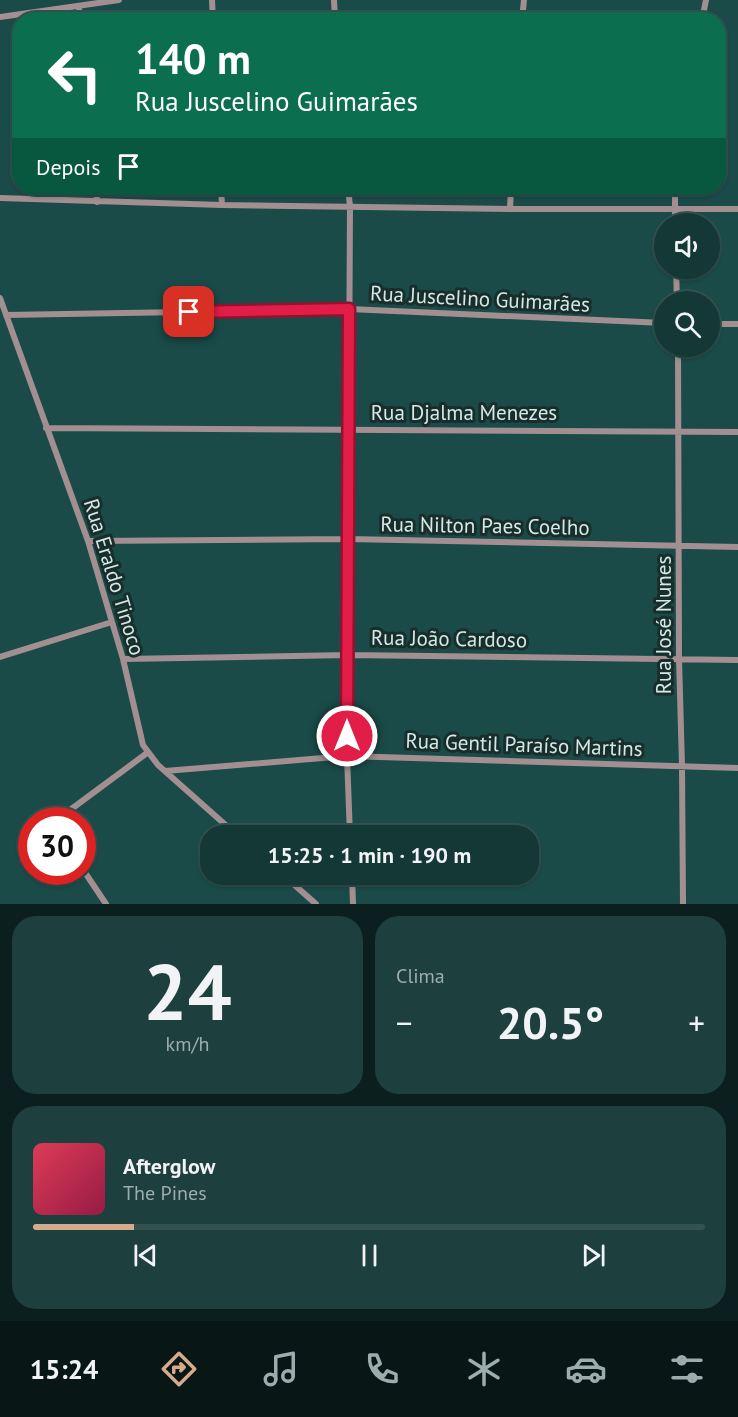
<!DOCTYPE html>
<html lang="pt">
<meta charset="utf-8">
<style>
:root{--surface:#143836;--page:#1d3f3e;--text:#f1f3f6;--muted:#9dacad;--line:#335251;--accent:#d6ab8b}
body{margin:0;font-family:"PT Sans",sans-serif;background:var(--page);color:var(--text);height:100vh;display:flex;flex-direction:column;font-size:22px;white-space:nowrap}
*{box-sizing:border-box;margin:0}
p{font-size:20px;color:var(--muted)}
.icon{flex:none;width:33px;height:33px;fill:none;stroke:currentColor;stroke-width:2;stroke-linecap:round;stroke-linejoin:round}
.map{position:relative;height:904px;overflow:hidden}
.sheet{display:flex;flex-direction:column;gap:12px;padding:12px;background:#0b1f1e;flex:1}
.sheet>*{flex:none}
.top-card{position:absolute;left:12px;top:12px;width:714px;height:183px;border-radius:24px;box-shadow:0 2px 4px #0004,0 0 0 2px var(--line);background:#0b6e4f;color:#fff;overflow:hidden}
.tools{position:absolute;left:654px;top:213px;display:grid;gap:12px}
.tools a{display:grid;place-items:center;width:66px;height:66px;border-radius:50%;background:var(--surface);box-shadow:0 2px 4px #0004,0 0 0 2px var(--line);font-size:30px}
.speed{position:absolute;left:18px;top:807px;display:flex;gap:12px;font-size:30px;font-weight:700;text-align:center}
.speed>*{display:grid;place-content:center;width:78px;height:78px;border-radius:50%;background:var(--surface);box-shadow:0 2px 4px #0004,0 0 0 2px var(--line);line-height:1}
.speed .limit{border:9px solid #d22;background:#fff;color:#111}
.pin{position:absolute;display:grid;place-items:center;width:51px;height:51px;color:#fff;margin:-26px;border-radius:12px;box-shadow:0 3px 9px #0006}
.me{position:absolute;width:66px;margin:-33px;rotate:0deg;stroke-linejoin:round;filter:drop-shadow(0 0 4px #0008)}
.turn{display:flex;align-items:center;gap:21px;height:126px;padding:0 24px;font-size:27px}
.turn .icon{width:78px;height:78px;stroke-width:2.5}
.turn b{display:block;font-size:42px;line-height:51px}
.then{display:flex;align-items:center;height:57px;padding:0 24px;background:#0003;gap:12px;font-size:22px}
.big{font-size:45px;font-weight:700;line-height:1.1}
.sheet .tile{flex:1;display:flex;flex-direction:column;justify-content:center;gap:9px;min-width:0;padding:0 21px;border-radius:24px;background:var(--page)}
.sheet .dial{align-items:center;gap:0}
.dial b{font-size:78px;line-height:1}
.song{display:flex;align-items:center;gap:18px}
.cover{width:72px;height:72px;border-radius:9px;background:linear-gradient(135deg,hsl(350 70% 55%),hsl(340 70% 35%))}
.played{height:6px;border-radius:3px;background:linear-gradient(90deg,var(--accent) 15%,var(--line) 15%)}
.keys{display:flex;justify-content:space-around;direction:ltr}
.heat{display:flex;justify-content:space-between;align-items:center;font-size:33px;direction:ltr}
.sheet .tiles{flex:1;display:grid;gap:12px;grid-template-columns:1fr 1fr}
.tile:last-child{grid-column:span 2}
.trip{position:absolute;left:200px;top:825px;width:339px;height:60px;border-radius:24px;background:var(--surface);box-shadow:0 2px 4px #0004,0 0 0 2px var(--line);font-weight:700;line-height:60px;text-align:center}
.tabs{display:flex;height:96px;justify-content:space-around;align-items:center;background:#081616;color:var(--muted)}
.tabs .icon{width:42px;height:42px}
.tabs .selected{color:var(--accent)}
.tabs b{font-size:27px;color:var(--text)}
.map>svg:first-child{display:block}
.lines{fill:none;stroke-linecap:round;stroke-linejoin:round}
.street{stroke:#a38f92;stroke-width:6}
.route-casing{stroke:#92132f;stroke-width:15}
.route{stroke:#e11d48;stroke-width:10}
.labels{text-anchor:middle;stroke-width:6;stroke-linejoin:round;paint-order:stroke}
.street-label{font-size:21px;fill:#d1e9e7;stroke:#192d2b}
</style>
<div class="map">
<svg width="738" height="904" viewBox="0 0 738 904">
<rect width="100%" height="100%" fill="#1a4b48"/>
<g class="lines">
<path class="street" d="M 212,0 L 213,20
M 334,0 L 335,20
M 79,7 L 80,20
M 0,17 L 119,0
M 522,20 L 524,0
M 702,20 L 706,0
M 96,188 L 97,202
M 221,188 L 222,205
M 348,188 L 350,206 L 347,756 L 350,836
M 0,198 L 222,205 L 510,209 L 738,209
M 510,209 L 511,188
M 675,224 L 675,188
M 676,268 L 677,302
M 0,298 L 88,541 L 123,659 L 143,745 L 158,765 L 238,836
M 6,315 L 349,309 L 664,323
M 710,324 L 738,324
M 678,346 L 679,658 L 682,766 L 683,904
M 46,428 L 738,432
M 88,541 L 348,539 L 738,547
M 0,657 L 112,622
M 123,659 L 348,655 L 738,660
M 165,771 L 347,756 L 738,768
M 63,820 L 66,813 L 147,753
M 82,868 L 106,904
M 282,874 L 316,904
M 352,874 L 353,904"/>
</g>
<g class="lines">
<g class="route-casing">
<path id="route" d="M 189,312 L 349,309 L 347,736"/>
</g>
<use href="#route" class="route"/>
</g>
<g class="labels">
<g class="street-label">
<text transform="translate(480 299) rotate(3)" y="7">Rua Juscelino Guimarães</text>
<text x="464" y="420">Rua Djalma Menezes</text>
<text transform="translate(485 526) rotate(1)" y="7">Rua Nilton Paes Coelho</text>
<text transform="translate(114 577) rotate(73)" y="7">Rua Eraldo Tinoco</text>
<text transform="translate(664 625) rotate(-90)" y="7">Rua José Nunes</text>
<text transform="translate(449 639) rotate(1)" y="7">Rua João Cardoso</text>
<text transform="translate(524 745) rotate(2)" y="7">Rua Gentil Paraíso Martins</text>
</g>
</g>
</svg>
<div class="tools">
<a><svg class="icon" aria-label="sound" viewBox="0 0 24 24"><path d="M4 9h4l5-4v14l-5-4H4zM17 9q2 3 0 6"/></svg></a>
<a><svg class="icon" aria-label="search" viewBox="0 0 24 24"><circle cx="10" cy="10" r="6"/><path d="M15 15l6 6"/></svg></a>
</div>
<div class="speed"><div class="limit">30</div></div>
<div class="pin" style="left:189px;top:312px;background:#d93025"><svg class="icon" aria-label="arrive" viewBox="0 0 24 24"><path d="M6 21V4h12l-3 4 3 4H6"/></svg></div>
<svg class="me" style="left:347px;top:736px" viewBox="-20 -20 40 40"><circle r="17" fill="#e11d48" stroke="#fff" stroke-width="3"/><path d="M0-11L8 9 0 5-8 9z" fill="#fff"/></svg>
<div class="trip">15:25 · 1 min · 190 m</div>
<div class="top-card">
<div class="turn"><svg class="icon" aria-label="left" viewBox="0 0 24 24"><path d="M17 20v-9H6M10 6l-5 5 5 5"/></svg><div><b>140 m</b>Rua Juscelino Guimarães</div></div>
<div class="then">Depois<svg class="icon" aria-label="arrive" viewBox="0 0 24 24"><path d="M6 21V4h12l-3 4 3 4H6"/></svg></div>
</div>
</div>
<section class="sheet">
<div class="tiles">
<div class="tile dial"><b>24</b><p>km/h</p></div>
<div class="tile"><p>Clima</p>
<div class="heat"><a>−</a><b class="big">20.5°</b><a>+</a></div>
</div>
<div class="tile">
<div class="song"><i class="cover"></i><div><b>Afterglow</b><p>The Pines</p></div></div>
<div class="played"></div>
<div class="keys"><svg class="icon" aria-label="previous" viewBox="0 0 24 24"><path d="M18 5L8 12l10 7zM5 5v14"/></svg><svg class="icon" aria-label="pause" viewBox="0 0 24 24"><path d="M8 5v14M16 5v14"/></svg><svg class="icon" aria-label="next" viewBox="0 0 24 24"><path d="M6 5l10 7-10 7zM19 5v14"/></svg></div>
</div>
</div>
</section>
<nav class="tabs">
<b>15:24</b>
<svg class="icon selected" aria-label="directions" viewBox="0 0 24 24"><path d="M12 3l9 9-9 9-9-9zM9 14v-3h6M13 9l2 2-2 2"/></svg>
<svg class="icon" aria-label="music" viewBox="0 0 24 24"><path d="M9 18V5l10-2v13"/><circle cx="6" cy="18" r="3"/><circle cx="16" cy="16" r="3"/></svg>
<svg class="icon" aria-label="phone" viewBox="0 0 24 24"><path d="M5 4h4l2 5-3 2q2 4 5 5l2-3 5 2v4C11 20 4 13 5 4z"/></svg>
<svg class="icon" aria-label="climate" viewBox="0 0 24 24"><path d="M12 3v18M4 7l16 10M4 17L20 7"/></svg>
<svg class="icon" aria-label="car" viewBox="0 0 24 24"><path d="M5 17H2v-5l4-1 3-4h7l3 4 3 1v5h-3M9 17h6M6 11h13"/><circle cx="7" cy="17" r="2"/><circle cx="17" cy="17" r="2"/></svg>
<svg class="icon" aria-label="filters" viewBox="0 0 24 24"><path d="M4 7h16M4 17h16"/><circle cx="9" cy="7" r="2"/><circle cx="15" cy="17" r="2"/></svg>
</nav>
